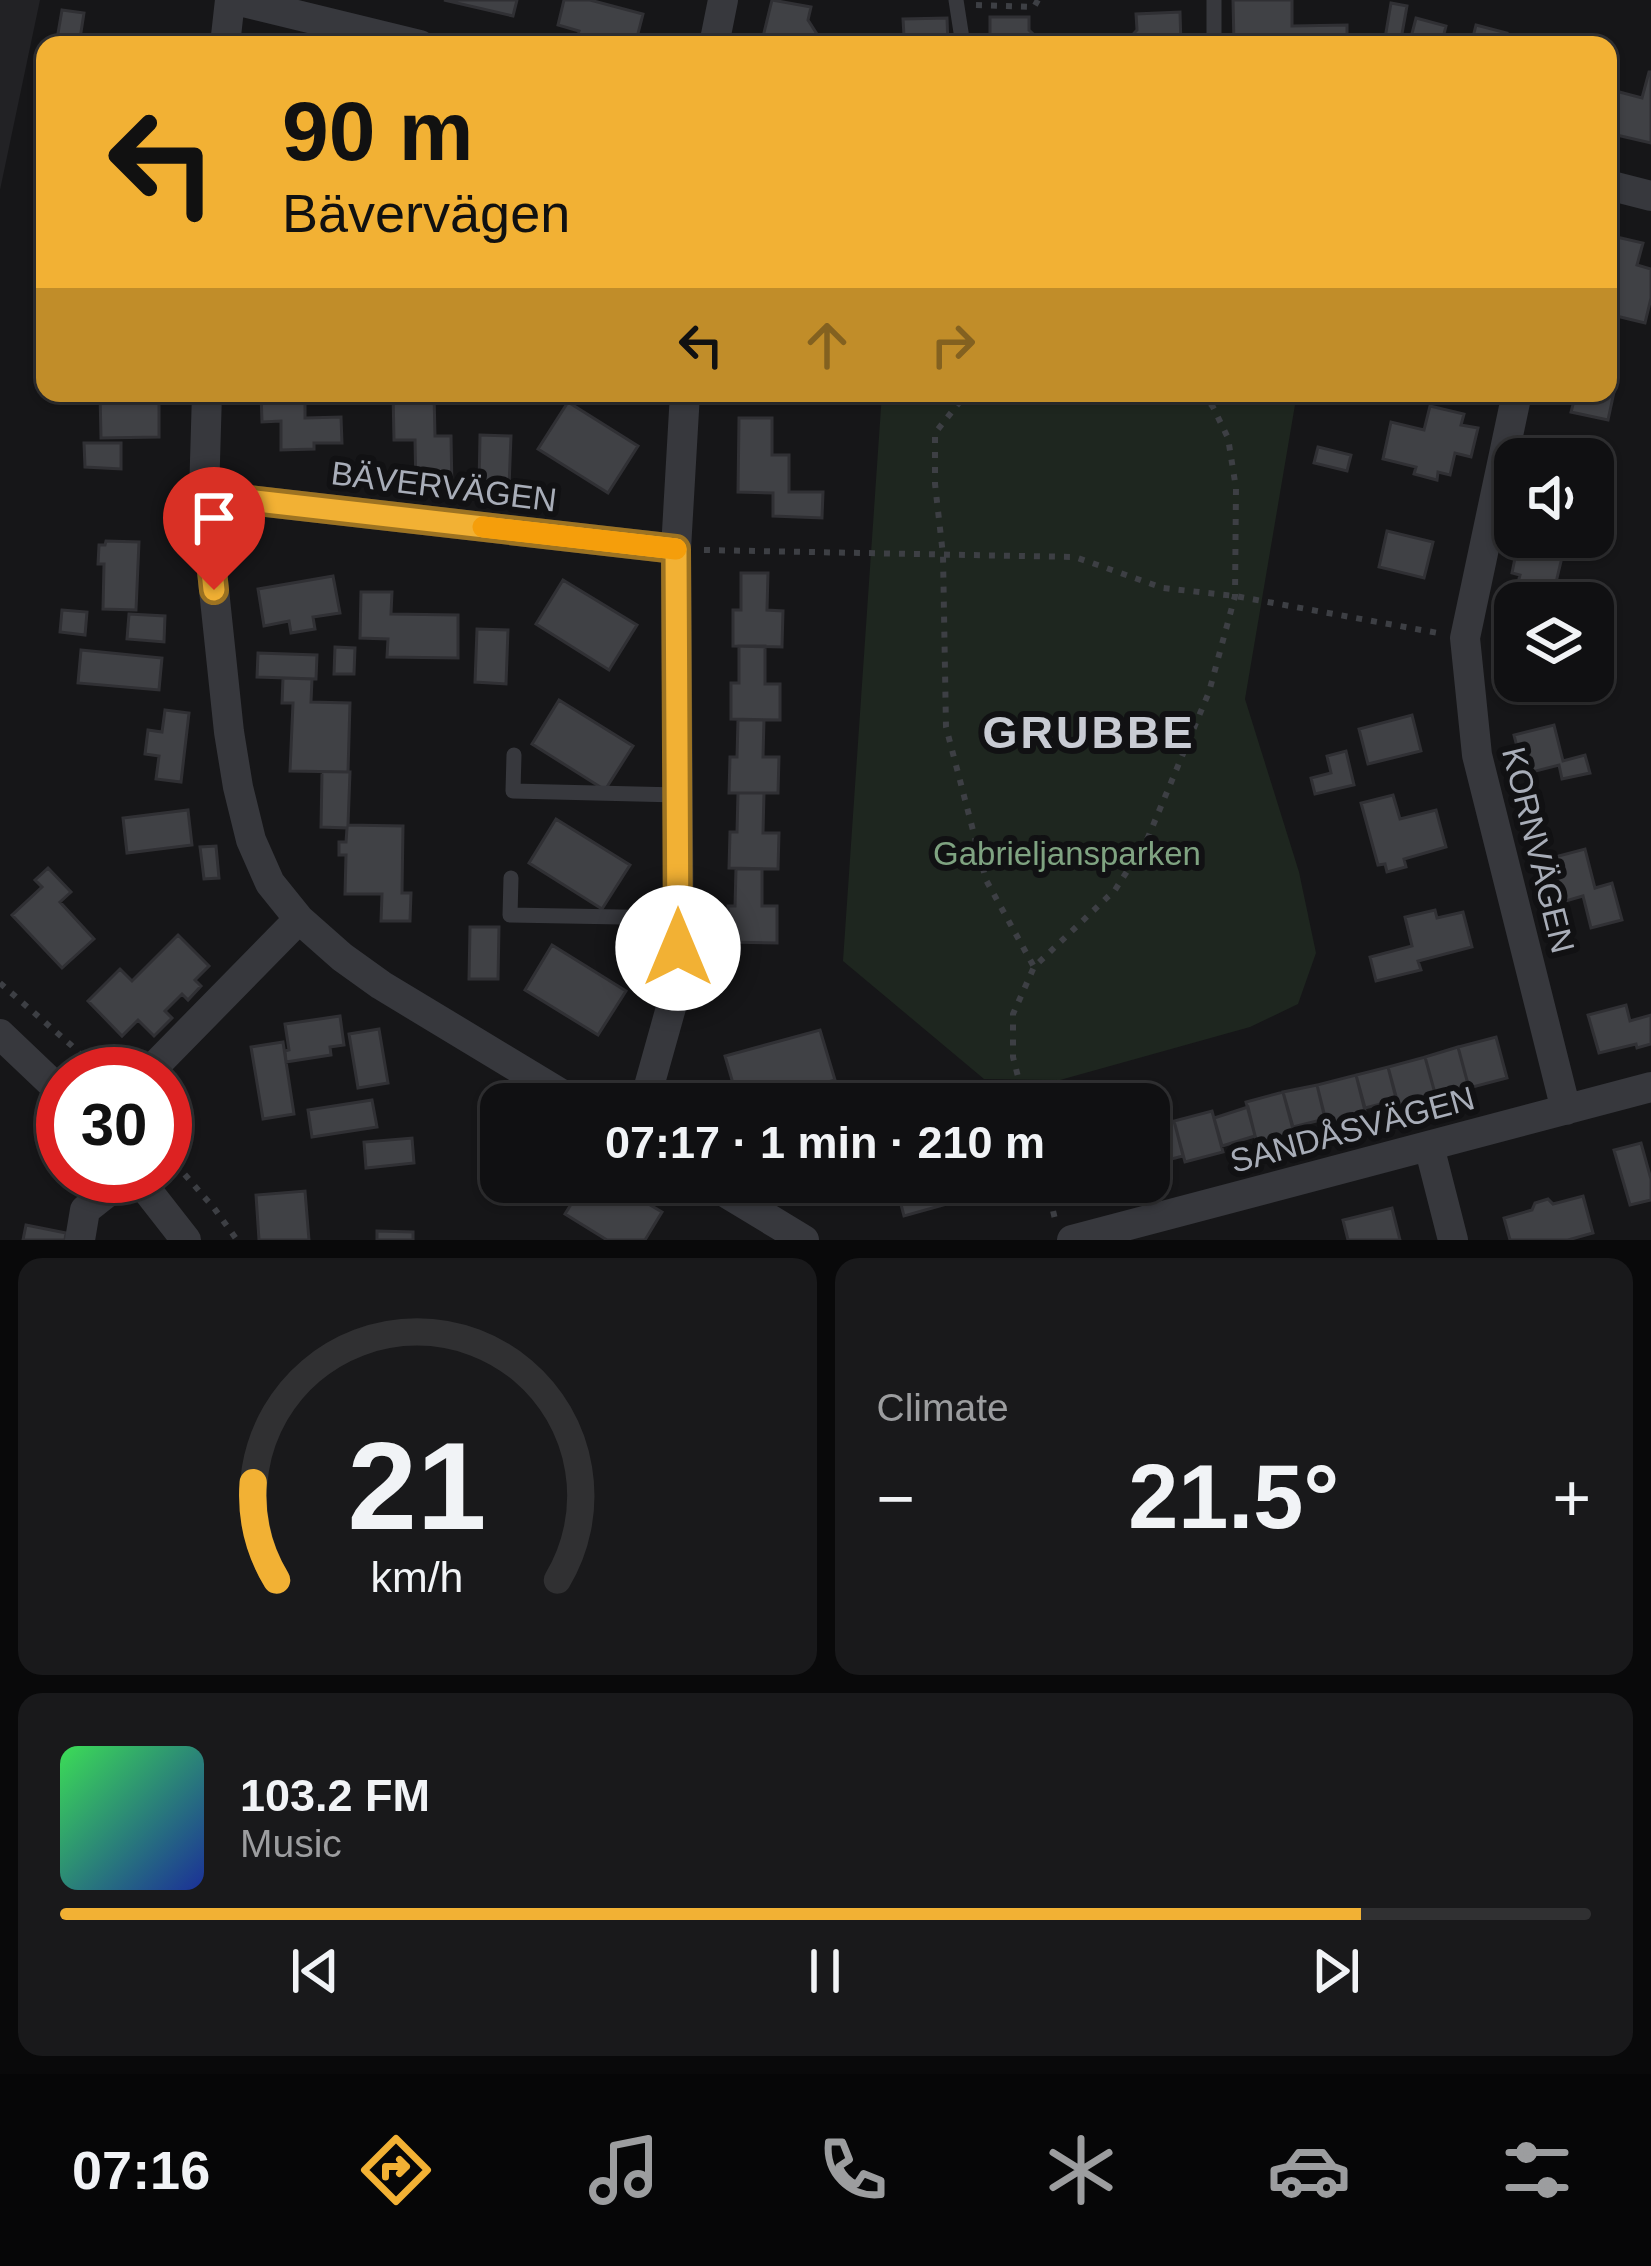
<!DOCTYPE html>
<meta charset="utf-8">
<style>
:root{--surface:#101012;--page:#19191b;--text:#f1f3f6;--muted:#9c9d9f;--line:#303032;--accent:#f2b134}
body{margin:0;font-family:Helvetica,sans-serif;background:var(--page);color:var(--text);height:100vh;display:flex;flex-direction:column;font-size:45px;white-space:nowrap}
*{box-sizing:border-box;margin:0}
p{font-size:39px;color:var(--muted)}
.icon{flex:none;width:66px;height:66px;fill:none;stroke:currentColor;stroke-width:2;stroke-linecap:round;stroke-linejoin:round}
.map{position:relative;height:1240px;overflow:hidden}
.panel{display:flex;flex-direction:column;gap:18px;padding:18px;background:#09090a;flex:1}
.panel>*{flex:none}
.banner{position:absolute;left:36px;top:36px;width:1581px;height:366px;border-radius:24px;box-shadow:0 3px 9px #0004,0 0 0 3px var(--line);background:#f2b134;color:#111;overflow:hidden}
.controls{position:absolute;left:1494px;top:438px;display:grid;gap:24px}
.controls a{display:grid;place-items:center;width:120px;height:120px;border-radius:24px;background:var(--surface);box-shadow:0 3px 9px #0004,0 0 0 3px var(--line);font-size:60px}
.speed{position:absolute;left:36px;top:1047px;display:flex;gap:24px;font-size:60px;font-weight:700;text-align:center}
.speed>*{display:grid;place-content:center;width:156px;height:156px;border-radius:50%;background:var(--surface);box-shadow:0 3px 9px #0004,0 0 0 3px var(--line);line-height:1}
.speed .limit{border:18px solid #d22;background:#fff;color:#111}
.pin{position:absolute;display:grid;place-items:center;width:102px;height:102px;color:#fff;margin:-123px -51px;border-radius:50% 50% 50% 0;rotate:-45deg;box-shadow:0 0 12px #0007}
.pin .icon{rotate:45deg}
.me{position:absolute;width:132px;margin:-66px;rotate:0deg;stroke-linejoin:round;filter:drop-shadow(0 0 9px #0008)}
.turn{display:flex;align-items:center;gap:42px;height:252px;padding:0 48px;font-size:54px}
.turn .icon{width:156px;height:156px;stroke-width:2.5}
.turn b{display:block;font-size:84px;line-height:102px}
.lanes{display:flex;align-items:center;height:114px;padding:0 48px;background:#0003;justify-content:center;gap:60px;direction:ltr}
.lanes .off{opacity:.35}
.big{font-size:90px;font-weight:700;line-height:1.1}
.panel .card{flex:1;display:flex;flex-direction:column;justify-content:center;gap:18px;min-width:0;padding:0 42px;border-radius:24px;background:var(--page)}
.panel .dial{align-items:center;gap:0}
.dial svg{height:312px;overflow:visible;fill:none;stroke:var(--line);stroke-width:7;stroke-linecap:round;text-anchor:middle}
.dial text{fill:var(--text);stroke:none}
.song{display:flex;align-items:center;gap:36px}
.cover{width:144px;height:144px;border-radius:18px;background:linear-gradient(135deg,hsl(130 70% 55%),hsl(230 70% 35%))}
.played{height:12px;border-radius:6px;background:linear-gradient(90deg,var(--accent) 85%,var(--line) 85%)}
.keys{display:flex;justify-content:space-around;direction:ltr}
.heat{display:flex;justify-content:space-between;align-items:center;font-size:66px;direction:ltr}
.panel .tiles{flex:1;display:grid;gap:18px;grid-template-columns:1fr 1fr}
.card:last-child{grid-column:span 2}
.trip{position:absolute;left:480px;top:1083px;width:690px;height:120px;border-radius:24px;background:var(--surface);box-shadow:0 3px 9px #0004,0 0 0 3px var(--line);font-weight:700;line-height:120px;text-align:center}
.menu{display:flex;height:192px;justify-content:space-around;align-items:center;background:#060607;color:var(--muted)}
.menu .icon{width:84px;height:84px}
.menu .selected{color:var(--accent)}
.menu b{font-size:54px;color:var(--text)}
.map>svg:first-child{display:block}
.built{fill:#222225}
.green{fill:#1e261f}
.building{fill:#404145;stroke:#303034;stroke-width:3}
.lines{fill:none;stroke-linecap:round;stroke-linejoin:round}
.path{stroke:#3d3f44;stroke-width:6;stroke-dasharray:6 9;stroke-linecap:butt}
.service{stroke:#37383d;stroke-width:15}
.minor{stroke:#37383d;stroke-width:30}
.route-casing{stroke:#9d7322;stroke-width:30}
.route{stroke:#f2b134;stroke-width:21}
.slow{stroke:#f59e0b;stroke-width:21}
.labels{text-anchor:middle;stroke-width:12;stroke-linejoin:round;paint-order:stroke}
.street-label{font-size:33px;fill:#a8adb8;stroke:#111113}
.park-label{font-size:33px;fill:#7fa381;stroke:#111113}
.district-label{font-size:45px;font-weight:bold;letter-spacing:3px;fill:#c9ccd4;stroke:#111113}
</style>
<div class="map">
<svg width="1651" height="1240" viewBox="0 0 1651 1240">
<rect width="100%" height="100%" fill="#161618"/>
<path class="built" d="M 0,0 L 40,0 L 0,190 Z"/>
<path class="green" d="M 882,393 L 1297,393 L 1245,699 L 1299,872 L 1316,953 L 1298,1004 L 1250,1027 L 1060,1080 L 984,1079 L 843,961 Z"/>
<path class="building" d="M 444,0 L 517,0 L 513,16 Z
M 564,0 L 590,0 L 643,14 L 635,45 L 621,45 L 578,34 L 579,31 L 558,25 Z
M 772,0 L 811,7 L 808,20 L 824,45 L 761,45 Z
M 1233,0 L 1292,0 L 1292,26 L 1347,25 L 1347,42 L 1353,42 L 1353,45 L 1234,45 Z
M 1391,3 L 1407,6 L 1400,45 L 1384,44 Z
M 62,10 L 84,13 L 79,45 L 56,45 Z
M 1180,12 L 1181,45 L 1123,45 L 1137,30 L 1136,14 Z
M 990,17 L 1029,17 L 1029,30 L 1045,45 L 990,45 Z
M 947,18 L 948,45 L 895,45 L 904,36 L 903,19 Z
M 1416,18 L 1446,26 L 1442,42 L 1453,45 L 1409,45 Z
M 1476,25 L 1507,33 L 1505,45 L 1471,45 Z
M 1649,72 L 1651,72 L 1651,143 L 1608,133 L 1608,89 L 1642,98 Z
M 1608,235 L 1643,243 L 1637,265 L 1651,269 L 1651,298 L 1645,323 L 1608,314 Z
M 1608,391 L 1614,392 L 1608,420 L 1571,412 L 1576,393 L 1608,393 Z
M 100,393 L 159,393 L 159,437 L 101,438 Z
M 261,393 L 305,393 L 305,418 L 341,417 L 342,443 L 314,443 L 314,449 L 281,450 L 281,421 L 262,422 Z
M 393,393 L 434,393 L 435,436 L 451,436 L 452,489 L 416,489 L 415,440 L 394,440 Z
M 568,402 L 638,446 L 608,493 L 538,449 Z
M 1430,406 L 1464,414 L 1461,425 L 1478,428 L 1471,457 L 1455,453 L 1450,475 L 1438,472 L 1437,480 L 1414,474 L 1416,467 L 1383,459 L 1391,422 L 1424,430 Z
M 739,418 L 772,418 L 772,455 L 789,455 L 789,492 L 823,492 L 822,518 L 773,516 L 773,493 L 738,492 Z
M 480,435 L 511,436 L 509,487 L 479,486 Z
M 84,443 L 121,443 L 121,469 L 85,467 Z
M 1318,447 L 1351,455 L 1347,471 L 1314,463 Z
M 1387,531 L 1433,542 L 1424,578 L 1379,567 Z
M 106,541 L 139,542 L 136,610 L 103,609 L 104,564 L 98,564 L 99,545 L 105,545 Z
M 1527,545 L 1563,553 L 1553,595 L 1563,597 L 1561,603 L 1530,603 L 1532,594 L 1516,590 L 1520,575 L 1512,573 L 1516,553 L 1524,555 Z
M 741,573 L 768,573 L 767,610 L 783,611 L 782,647 L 733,646 L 733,610 L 741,610 Z
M 333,576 L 340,613 L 313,617 L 315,629 L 291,633 L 289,621 L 264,626 L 258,589 Z
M 563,580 L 637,625 L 609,670 L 536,624 Z
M 361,592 L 392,592 L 391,614 L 458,615 L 458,658 L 387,657 L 388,639 L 360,638 Z
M 1498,608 L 1514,612 L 1509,632 L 1493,628 Z
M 62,610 L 87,612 L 85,635 L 60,632 Z
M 129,614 L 165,616 L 164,642 L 127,639 Z
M 477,629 L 508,630 L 506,684 L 475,682 Z
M 739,646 L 765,646 L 765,684 L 780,684 L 780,720 L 731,719 L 731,683 L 739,683 Z
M 335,647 L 355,648 L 354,674 L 334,674 Z
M 81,650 L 162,658 L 159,690 L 78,683 Z
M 258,653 L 317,655 L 316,679 L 257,677 Z
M 283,678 L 312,679 L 311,702 L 350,703 L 348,772 L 290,771 L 293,703 L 282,703 Z
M 559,700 L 633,746 L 605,790 L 532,744 Z
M 165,710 L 189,713 L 181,782 L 156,779 L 159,756 L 145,754 L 148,730 L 162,732 Z
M 1412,715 L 1421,751 L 1368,764 L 1359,729 Z
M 738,720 L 764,720 L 763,757 L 779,757 L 778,793 L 729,793 L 730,757 L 737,757 Z
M 1554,725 L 1563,761 L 1585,755 L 1590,773 L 1562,779 L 1559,765 L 1524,774 L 1514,735 Z
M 1346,751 L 1354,785 L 1315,794 L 1311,778 L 1331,773 L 1327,756 Z
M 322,772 L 350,772 L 348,825 L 403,826 L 402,893 L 411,893 L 410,921 L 381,921 L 382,894 L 345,894 L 346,855 L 339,855 L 339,842 L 346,842 L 347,828 L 321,827 Z
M 738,793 L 764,793 L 763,833 L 779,833 L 778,869 L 729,868 L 730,832 L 737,832 Z
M 1393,795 L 1400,819 L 1436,810 L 1446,847 L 1404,859 L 1406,867 L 1387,872 L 1385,864 L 1378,865 L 1361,803 Z
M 188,810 L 192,845 L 127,853 L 123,818 Z
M 556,819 L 630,865 L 602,909 L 529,863 Z
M 216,846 L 219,878 L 204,879 L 200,847 Z
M 1585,849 L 1595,888 L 1612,883 L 1622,920 L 1591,928 L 1583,896 L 1559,903 L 1555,890 L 1544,893 L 1539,873 L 1550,870 L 1547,859 Z
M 48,868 L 71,892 L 60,902 L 94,939 L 62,968 L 12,915 L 42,887 L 35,880 Z
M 736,869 L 762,869 L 762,906 L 777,906 L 777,943 L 727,942 L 728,906 L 735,906 Z
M 1435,910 L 1437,918 L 1463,912 L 1472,947 L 1418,961 L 1421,970 L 1376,981 L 1370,957 L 1412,946 L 1405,917 Z
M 470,927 L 499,927 L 498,979 L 469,979 Z
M 178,935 L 209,966 L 195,980 L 201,986 L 188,1000 L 182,994 L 165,1011 L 172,1018 L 154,1036 L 138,1020 L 122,1036 L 88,1001 L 120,969 L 132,981 Z
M 552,945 L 626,991 L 598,1035 L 525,990 Z
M 1626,1005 L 1630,1021 L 1651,1015 L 1651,1044 L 1637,1048 L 1636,1044 L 1599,1053 L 1588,1015 Z
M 340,1016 L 344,1045 L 330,1047 L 331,1055 L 286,1062 L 285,1051 L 289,1050 L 285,1024 Z
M 379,1029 L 388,1083 L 358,1088 L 349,1034 Z
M 820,1030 L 835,1080 L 751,1104 L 739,1104 L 725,1056 Z
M 1496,1037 L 1507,1078 L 1469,1088 L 1458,1047 Z
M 283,1042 L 294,1114 L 263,1119 L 251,1047 Z
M 1458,1047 L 1469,1088 L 1436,1097 L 1425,1057 Z
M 1425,1057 L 1436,1097 L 1398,1106 L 1388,1067 Z
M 1388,1067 L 1397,1100 L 1365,1108 L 1356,1075 Z
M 1356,1075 L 1366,1115 L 1327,1125 L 1317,1085 Z
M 1317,1085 L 1325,1119 L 1293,1127 L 1283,1092 Z
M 1283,1092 L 1294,1133 L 1257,1143 L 1246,1102 Z
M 372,1100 L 377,1127 L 312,1137 L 308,1110 Z
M 1248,1107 L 1255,1136 L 1222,1146 L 1214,1118 Z
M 1212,1111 L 1223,1152 L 1185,1162 L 1174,1121 Z
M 1174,1121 L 1183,1156 L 1149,1165 L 1149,1128 Z
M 412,1138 L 414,1163 L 366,1168 L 364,1142 Z
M 1641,1143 L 1651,1179 L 1651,1200 L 1630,1205 L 1614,1150 Z
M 585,1182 L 611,1182 L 662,1212 L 645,1240 L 607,1240 L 565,1214 Z
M 895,1182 L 960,1182 L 965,1199 L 904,1216 Z
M 305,1191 L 309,1240 L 259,1240 L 256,1195 Z
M 1583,1196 L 1593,1233 L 1568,1240 L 1510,1240 L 1504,1218 L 1532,1210 L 1535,1203 L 1548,1199 L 1553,1204 Z
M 1392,1208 L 1400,1240 L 1348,1240 L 1343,1220 Z
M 26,1225 L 66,1233 L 65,1240 L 23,1240 Z
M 377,1231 L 413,1232 L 413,1240 L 377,1240 Z"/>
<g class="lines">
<path class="path" d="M 976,5 L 1034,7 L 1038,0
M 973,393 L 962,399 L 935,433 L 935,484 L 943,555 L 946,727 L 986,880 L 1034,967
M 704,550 L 1075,557 L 1163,588 L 1235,596 L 1438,633
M 0,983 L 71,1045 L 100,1074
M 1025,1104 L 1013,1057 L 1013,1014 L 1034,967 L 1115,890 L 1146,842 L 1209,692 L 1235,596 L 1236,488 L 1228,438 L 1213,407 L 1202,393
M 165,1152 L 214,1208 L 237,1240
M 1046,1182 L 1055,1219"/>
<path class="service" d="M 956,0 L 963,45
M 1214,45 L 1214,0
M 514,755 L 513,791 L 678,795
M 511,878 L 510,915 L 678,918"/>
<path class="minor" d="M 235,0 L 420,45
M 225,45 L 230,0
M 714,45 L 723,0
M 1608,185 L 1651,196
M 207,393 L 204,495 L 229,732 L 238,787 L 251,840 L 270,883 L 299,919 L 342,957 L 381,985 L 578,1104
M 1517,393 L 1465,638 L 1477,755 L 1566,1110
M 204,495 L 676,549
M 0,1034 L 63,1094
M 147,1074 L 299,919
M 644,1104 L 679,979 L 676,549 L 685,393
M 1429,1146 L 1453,1240
M 136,1176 L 186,1240
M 708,1182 L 804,1240
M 80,1240 L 85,1210 L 128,1176
M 1072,1240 L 1651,1087"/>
</g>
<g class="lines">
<g class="route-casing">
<path id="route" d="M 214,590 L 204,495 L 676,549 L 678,948"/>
</g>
<use href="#route" class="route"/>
<path class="slow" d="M 483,527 L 676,549"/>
</g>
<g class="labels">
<g class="street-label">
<text transform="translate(444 486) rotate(7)" y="12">BÄVERVÄGEN</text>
<text transform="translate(1539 850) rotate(76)" y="12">KORNVÄGEN</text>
<text transform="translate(1352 1129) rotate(-15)" y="12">SANDÅSVÄGEN</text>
</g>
<g class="park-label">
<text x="1067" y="865">Gabrieljansparken</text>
</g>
<g class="district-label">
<text x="1089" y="748">GRUBBE</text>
</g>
</g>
</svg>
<div class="controls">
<a><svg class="icon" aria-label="sound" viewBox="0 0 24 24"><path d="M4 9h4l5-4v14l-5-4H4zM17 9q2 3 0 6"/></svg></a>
<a><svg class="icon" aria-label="layers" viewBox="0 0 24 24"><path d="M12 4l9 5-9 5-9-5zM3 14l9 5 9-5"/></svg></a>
</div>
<div class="speed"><div class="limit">30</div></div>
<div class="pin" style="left:214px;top:590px;background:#d93025"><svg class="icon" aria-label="arrive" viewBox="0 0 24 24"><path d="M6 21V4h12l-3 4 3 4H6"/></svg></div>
<svg class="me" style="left:678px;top:948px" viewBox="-20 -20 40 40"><circle r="19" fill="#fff"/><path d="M0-13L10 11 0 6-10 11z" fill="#f2b134"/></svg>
<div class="trip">07:17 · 1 min · 210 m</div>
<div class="banner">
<div class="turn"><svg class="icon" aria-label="left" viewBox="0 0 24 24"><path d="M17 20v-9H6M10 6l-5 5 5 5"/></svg><div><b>90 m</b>Bävervägen</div></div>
<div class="lanes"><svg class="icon" aria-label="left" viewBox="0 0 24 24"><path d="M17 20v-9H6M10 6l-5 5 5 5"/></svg><svg class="icon off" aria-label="ahead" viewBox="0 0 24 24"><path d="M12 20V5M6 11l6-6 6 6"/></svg><svg class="icon off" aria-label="right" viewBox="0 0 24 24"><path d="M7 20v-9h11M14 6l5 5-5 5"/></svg></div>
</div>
</div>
<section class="panel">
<div class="tiles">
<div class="card dial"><svg viewBox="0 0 100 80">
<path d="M14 69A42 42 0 1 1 86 69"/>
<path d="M14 69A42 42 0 0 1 8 44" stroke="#f2b134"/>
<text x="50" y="56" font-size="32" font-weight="700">21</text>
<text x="50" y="72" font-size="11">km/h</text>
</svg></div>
<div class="card"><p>Climate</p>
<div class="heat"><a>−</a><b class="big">21.5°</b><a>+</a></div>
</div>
<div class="card">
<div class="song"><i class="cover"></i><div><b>103.2 FM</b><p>Music</p></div></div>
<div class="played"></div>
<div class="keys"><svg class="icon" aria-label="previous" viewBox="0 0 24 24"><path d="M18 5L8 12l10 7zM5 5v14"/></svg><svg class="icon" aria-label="pause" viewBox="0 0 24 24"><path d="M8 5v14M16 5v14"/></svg><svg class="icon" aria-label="next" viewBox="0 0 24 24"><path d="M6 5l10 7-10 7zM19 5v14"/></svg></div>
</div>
</div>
</section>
<nav class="menu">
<b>07:16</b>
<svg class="icon selected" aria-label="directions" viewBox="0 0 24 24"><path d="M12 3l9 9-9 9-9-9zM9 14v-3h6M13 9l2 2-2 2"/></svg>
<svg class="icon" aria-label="music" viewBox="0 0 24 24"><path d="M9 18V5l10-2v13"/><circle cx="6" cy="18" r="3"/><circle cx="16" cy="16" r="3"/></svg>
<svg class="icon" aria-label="phone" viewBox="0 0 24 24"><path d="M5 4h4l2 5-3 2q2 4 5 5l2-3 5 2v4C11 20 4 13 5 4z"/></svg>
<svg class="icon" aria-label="climate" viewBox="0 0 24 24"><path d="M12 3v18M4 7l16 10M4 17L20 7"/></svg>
<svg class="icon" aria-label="car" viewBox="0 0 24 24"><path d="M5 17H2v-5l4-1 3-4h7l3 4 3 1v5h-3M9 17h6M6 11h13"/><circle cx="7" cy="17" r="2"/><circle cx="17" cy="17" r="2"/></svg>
<svg class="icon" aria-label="filters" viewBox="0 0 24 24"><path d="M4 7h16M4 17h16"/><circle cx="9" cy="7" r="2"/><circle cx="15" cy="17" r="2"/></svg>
</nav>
